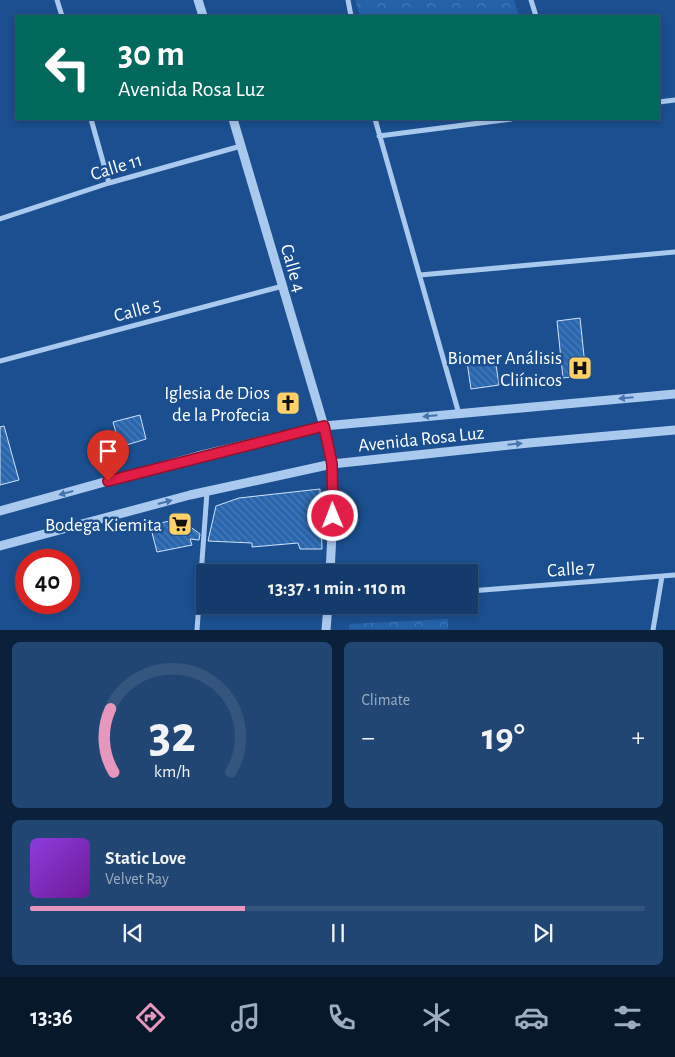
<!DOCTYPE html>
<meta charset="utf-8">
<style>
:root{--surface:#143b6b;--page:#214673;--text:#f1f3f6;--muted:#9dadc1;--line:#33557e;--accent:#e797bd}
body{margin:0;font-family:"Alegreya Sans",sans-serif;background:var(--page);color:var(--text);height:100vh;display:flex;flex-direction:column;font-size:19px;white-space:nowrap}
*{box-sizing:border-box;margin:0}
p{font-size:16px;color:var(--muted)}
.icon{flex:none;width:28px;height:28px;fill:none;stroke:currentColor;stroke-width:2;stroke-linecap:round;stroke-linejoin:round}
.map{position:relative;height:630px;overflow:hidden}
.details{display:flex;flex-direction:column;gap:12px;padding:12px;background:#0b203b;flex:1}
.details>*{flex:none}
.hud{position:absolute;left:15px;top:15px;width:645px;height:105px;border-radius:0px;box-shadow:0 2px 8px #0003,0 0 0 1px var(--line);background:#00695c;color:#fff;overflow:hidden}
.speed{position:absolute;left:15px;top:549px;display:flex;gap:10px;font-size:25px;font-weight:700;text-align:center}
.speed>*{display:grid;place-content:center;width:65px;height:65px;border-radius:50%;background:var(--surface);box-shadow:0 2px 8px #0003,0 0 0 1px var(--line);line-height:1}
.speed .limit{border:8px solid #d22;background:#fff;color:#111}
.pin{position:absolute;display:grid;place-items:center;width:42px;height:42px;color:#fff;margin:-51px -21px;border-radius:50% 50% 50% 0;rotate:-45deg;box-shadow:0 0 5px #0007}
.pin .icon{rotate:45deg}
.me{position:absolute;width:55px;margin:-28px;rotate:359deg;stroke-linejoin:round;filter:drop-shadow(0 0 4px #0008)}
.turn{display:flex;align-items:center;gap:18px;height:105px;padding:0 20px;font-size:22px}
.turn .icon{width:65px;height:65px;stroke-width:2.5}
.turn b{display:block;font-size:35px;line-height:42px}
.big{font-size:38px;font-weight:600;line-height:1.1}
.details .card{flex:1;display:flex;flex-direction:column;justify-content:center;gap:8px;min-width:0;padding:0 18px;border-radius:8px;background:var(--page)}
.details .dial{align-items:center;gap:0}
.dial svg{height:130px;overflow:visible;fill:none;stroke:var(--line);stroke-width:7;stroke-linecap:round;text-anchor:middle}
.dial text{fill:var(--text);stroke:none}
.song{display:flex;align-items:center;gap:15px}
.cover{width:60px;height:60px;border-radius:8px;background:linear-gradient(135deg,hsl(270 70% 55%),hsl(280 70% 35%))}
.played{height:5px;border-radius:2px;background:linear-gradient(90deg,var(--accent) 35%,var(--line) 35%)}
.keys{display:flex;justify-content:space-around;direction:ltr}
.heat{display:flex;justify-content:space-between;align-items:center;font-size:28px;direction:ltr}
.details .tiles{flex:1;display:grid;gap:12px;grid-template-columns:1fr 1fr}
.card:last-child{grid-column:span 2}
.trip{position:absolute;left:196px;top:564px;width:282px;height:50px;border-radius:0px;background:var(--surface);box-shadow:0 2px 8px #0003,0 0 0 1px var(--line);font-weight:600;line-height:50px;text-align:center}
.tab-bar{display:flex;height:80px;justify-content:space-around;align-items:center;background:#08182b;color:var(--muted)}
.tab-bar .icon{width:35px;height:35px}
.tab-bar .selected{color:var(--accent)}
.tab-bar b{font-size:22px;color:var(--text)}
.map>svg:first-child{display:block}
.park{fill:url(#park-crowns)}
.building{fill:url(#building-back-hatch);stroke:#cfe3fa}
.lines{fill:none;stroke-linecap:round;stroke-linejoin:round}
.minor{stroke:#a9c9ee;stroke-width:5}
.tertiary{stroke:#a9c9ee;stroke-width:9}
.oneway{fill:#4674ac}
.route-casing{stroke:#92132f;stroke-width:12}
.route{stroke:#e11d48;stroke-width:9}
.labels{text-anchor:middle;stroke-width:5;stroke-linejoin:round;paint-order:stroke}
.street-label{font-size:19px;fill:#fff;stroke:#1b4f8f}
.poi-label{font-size:19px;fill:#fff;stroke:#1b4f8f;text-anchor:end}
</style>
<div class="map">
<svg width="675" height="630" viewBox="0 0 675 630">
<defs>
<pattern id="park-crowns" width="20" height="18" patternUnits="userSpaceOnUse" patternTransform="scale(1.25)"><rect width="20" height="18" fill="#2461a8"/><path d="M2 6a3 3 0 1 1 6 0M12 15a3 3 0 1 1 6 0" fill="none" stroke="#4579b5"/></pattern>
<pattern id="building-back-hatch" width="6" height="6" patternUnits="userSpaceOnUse" patternTransform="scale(1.25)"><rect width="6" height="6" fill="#2a66ad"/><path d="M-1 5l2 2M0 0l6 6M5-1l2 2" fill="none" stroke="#4a7db9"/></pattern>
</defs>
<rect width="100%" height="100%" fill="#1b4f8f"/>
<path class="park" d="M 355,0 L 514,0 L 519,16 L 360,16 Z
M 448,619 L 448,629 L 349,629 L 349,624 Z"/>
<path class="building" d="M 580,318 L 586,375 L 563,378 L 557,321 Z
M 495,358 L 499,385 L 471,389 L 467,362 Z
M 140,415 L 146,439 L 120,447 L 113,422 Z
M 4,426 L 19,480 L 0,485 L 0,427 Z
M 320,489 L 322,549 L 300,549 L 298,543 L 252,547 L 252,543 L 208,541 L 216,506 L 239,498 Z
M 180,519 L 200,534 L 199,540 L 190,539 L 192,545 L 157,552 L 150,525 Z"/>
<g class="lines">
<path class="minor" d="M 57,0 L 62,16
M 348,0 L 351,16
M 531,0 L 536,16
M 659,102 L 675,100
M 91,119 L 109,183
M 375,119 L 459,414
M 379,136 L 511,119
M 0,219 L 109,183 L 241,146
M 420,275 L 675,252
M 0,361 L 283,286
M 470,591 L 675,575
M 197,630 L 207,492
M 653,630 L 662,576"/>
<path class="tertiary" d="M 198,0 L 203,16
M 233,119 L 324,426 L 332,464 L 333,516 L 330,572
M 0,511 L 198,456 L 324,426 L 675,394
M 0,546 L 190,495 L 332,464 L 529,443 L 675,430
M 326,630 L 328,605"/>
</g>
<defs><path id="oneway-solid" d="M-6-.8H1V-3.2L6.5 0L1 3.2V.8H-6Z" transform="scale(1.25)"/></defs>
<g class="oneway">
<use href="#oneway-solid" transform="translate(626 398) rotate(175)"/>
<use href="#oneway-solid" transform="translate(430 416) rotate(175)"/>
<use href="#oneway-solid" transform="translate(515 444) rotate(-6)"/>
<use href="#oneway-solid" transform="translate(66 493) rotate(165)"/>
<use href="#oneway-solid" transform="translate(165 502) rotate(-15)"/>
</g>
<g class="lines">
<g class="route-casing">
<path id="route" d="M 108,481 L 324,426 L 332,464 L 333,516"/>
</g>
<use href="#route" class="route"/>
</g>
<defs>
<g id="hospital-square" transform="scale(1.25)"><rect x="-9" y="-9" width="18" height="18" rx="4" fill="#ffd166" stroke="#1b4f8f"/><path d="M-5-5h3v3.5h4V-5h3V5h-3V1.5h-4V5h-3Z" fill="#111"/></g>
<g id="church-square" transform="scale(1.25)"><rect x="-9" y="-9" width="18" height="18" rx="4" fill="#ffd166" stroke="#1b4f8f"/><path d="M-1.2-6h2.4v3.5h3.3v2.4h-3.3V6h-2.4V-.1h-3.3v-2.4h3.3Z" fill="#111"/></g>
<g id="supermarket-square" transform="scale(1.25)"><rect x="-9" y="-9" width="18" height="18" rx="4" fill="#ffd166" stroke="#1b4f8f"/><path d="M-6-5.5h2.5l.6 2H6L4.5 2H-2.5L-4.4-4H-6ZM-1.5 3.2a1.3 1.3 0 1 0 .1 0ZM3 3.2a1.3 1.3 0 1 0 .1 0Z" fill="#111"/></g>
</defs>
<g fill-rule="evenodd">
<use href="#hospital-square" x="580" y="368"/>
<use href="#church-square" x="288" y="403"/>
<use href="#supermarket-square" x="180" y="524"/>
</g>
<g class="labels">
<g class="street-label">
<text transform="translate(116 166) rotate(-17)" y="7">Calle 11</text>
<text transform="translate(294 268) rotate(74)" y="7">Calle 4</text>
<text transform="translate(137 309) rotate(-15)" y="7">Calle 5</text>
<text transform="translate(421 438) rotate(-6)" y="7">Avenida Rosa Luz</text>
<text transform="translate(571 568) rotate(-4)" y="7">Calle 7</text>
</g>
<g class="poi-label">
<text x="562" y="364">Biomer Análisis<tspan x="562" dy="22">Cliínicos</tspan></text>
<text x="270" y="399">Iglesia de Dios<tspan x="270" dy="22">de la Profecia</tspan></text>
<text x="162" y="531">Bodega Kiemita</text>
</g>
</g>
</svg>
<div class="speed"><div class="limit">40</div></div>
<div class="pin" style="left:108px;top:481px;background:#d93025"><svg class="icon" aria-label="arrive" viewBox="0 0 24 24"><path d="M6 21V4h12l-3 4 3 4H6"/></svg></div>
<svg class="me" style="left:333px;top:516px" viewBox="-20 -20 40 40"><circle r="17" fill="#e11d48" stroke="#fff" stroke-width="3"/><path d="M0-11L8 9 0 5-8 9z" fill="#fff"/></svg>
<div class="trip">13:37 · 1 min · 110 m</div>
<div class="hud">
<div class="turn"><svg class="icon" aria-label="left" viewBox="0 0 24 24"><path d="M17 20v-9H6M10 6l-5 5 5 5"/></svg><div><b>30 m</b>Avenida Rosa Luz</div></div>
</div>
</div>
<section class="details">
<div class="tiles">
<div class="card dial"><svg viewBox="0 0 100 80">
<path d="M14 69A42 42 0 1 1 86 69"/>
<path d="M14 69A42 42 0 0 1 12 30" stroke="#e797bd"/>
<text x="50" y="56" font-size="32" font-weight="700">32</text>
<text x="50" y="72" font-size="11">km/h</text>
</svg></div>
<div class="card"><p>Climate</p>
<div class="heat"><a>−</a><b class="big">19°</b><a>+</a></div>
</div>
<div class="card">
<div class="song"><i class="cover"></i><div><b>Static Love</b><p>Velvet Ray</p></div></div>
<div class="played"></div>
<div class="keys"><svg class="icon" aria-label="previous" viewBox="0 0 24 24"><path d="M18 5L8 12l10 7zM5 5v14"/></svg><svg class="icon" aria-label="pause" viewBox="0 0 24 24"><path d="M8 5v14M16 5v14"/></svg><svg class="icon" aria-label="next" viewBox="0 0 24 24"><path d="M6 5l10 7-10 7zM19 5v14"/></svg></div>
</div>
</div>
</section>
<nav class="tab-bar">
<b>13:36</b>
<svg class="icon selected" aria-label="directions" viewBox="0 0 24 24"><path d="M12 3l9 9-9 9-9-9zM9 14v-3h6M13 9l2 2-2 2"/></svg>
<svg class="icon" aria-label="music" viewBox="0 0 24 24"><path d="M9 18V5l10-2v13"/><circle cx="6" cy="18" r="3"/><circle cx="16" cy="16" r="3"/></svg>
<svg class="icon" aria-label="phone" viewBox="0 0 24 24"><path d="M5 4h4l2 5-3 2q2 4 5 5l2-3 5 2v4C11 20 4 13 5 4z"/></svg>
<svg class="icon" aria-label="climate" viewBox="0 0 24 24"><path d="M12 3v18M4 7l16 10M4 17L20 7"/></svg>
<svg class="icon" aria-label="car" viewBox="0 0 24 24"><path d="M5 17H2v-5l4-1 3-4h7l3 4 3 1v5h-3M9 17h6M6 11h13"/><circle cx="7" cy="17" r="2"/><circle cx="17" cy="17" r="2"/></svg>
<svg class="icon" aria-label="filters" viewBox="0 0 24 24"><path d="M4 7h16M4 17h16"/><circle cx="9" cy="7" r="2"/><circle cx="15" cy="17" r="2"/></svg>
</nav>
